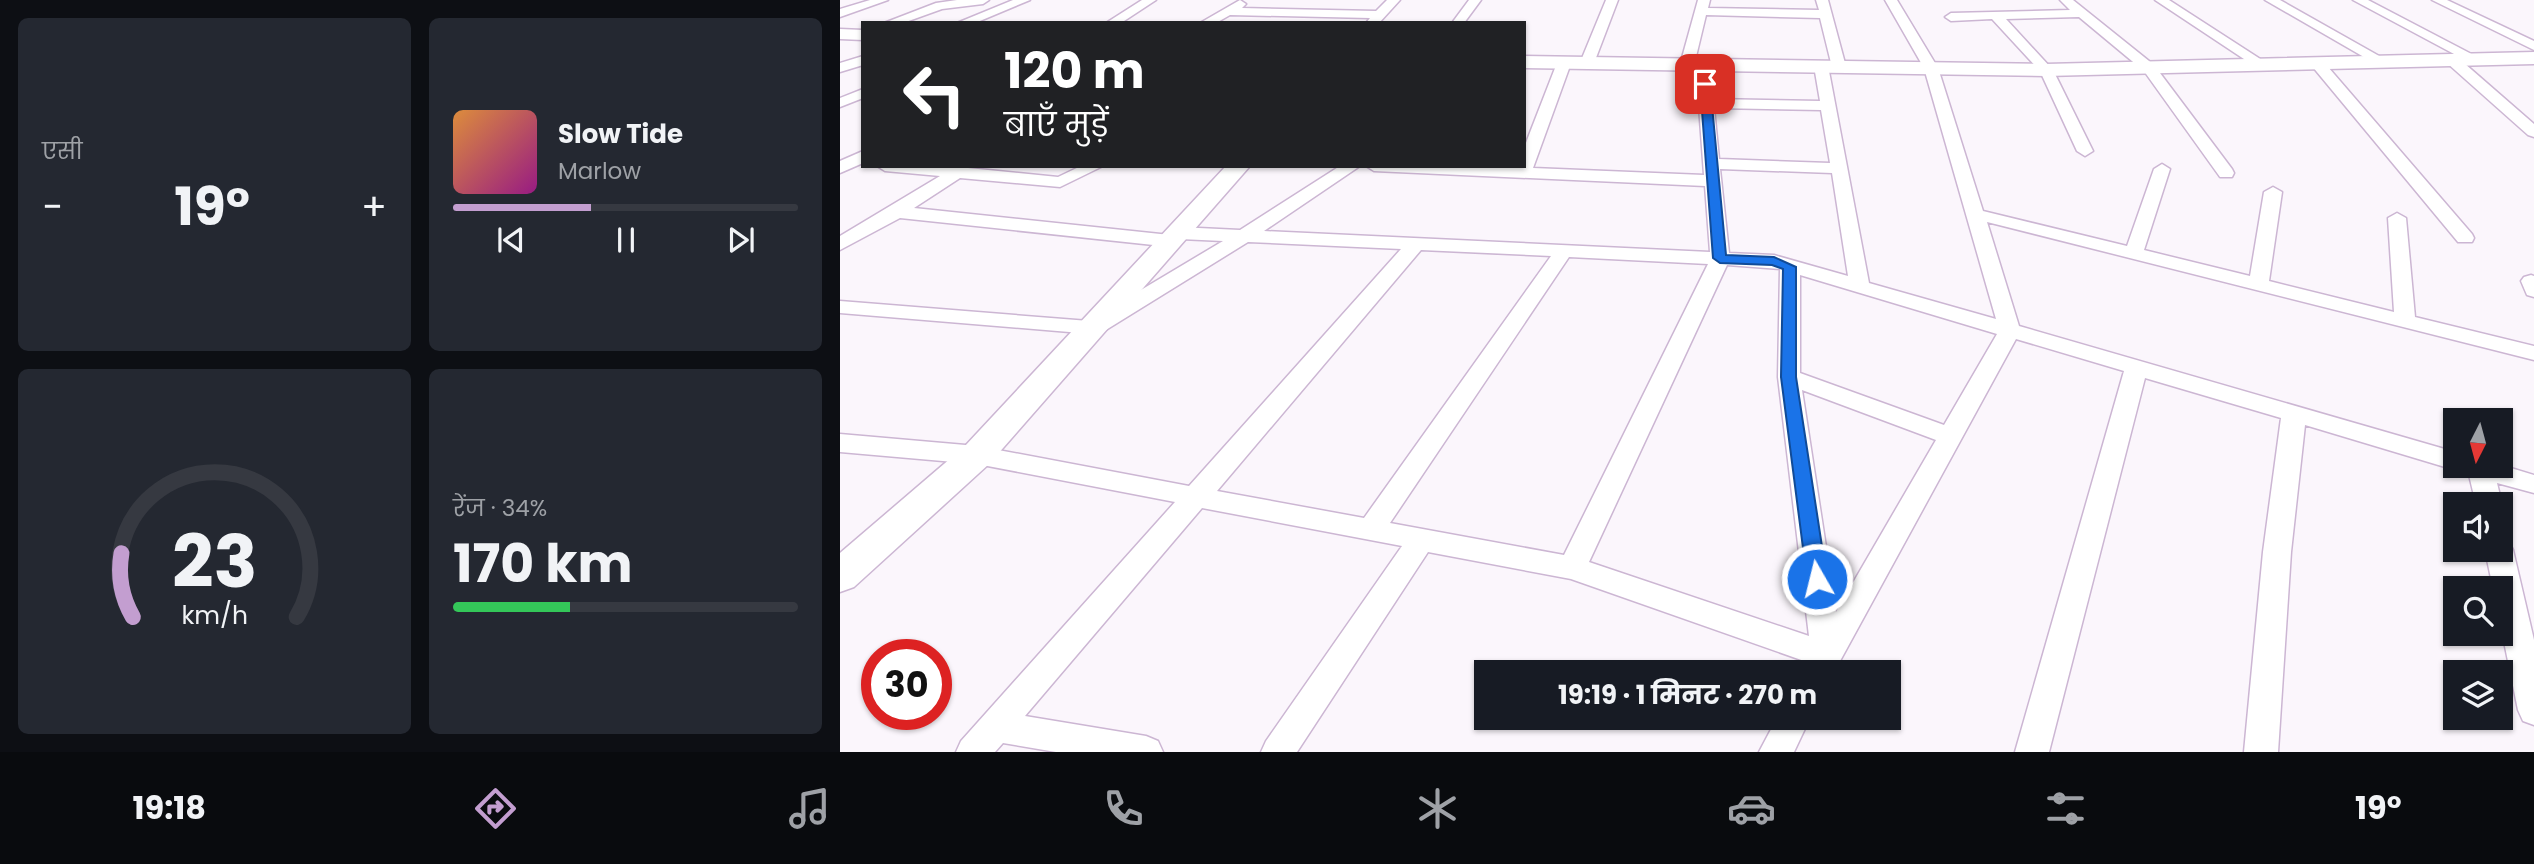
<!DOCTYPE html>
<html lang="hi">
<meta charset="utf-8">
<style>
:root{--surface:#171b24;--page:#242831;--text:#f1f3f6;--muted:#9ea1a6;--line:#363941;--accent:#c39ed0}
body{margin:0;font-family:Poppins,"Noto Sans Devanagari",sans-serif;background:var(--page);color:var(--text);height:100vh;display:flex;flex-direction:column;font-size:26px;white-space:nowrap}
*{box-sizing:border-box;margin:0}
p{font-size:23px;color:var(--muted)}
.icon{flex:none;width:38px;height:38px;fill:none;stroke:currentColor;stroke-width:2;stroke-linecap:round;stroke-linejoin:round}
.map{position:relative;flex:1;overflow:hidden}
.side{display:flex;flex-direction:column;gap:18px;padding:18px;background:#0d0f14;width:840px}
.side>*{flex:none}
.top-card{position:absolute;left:21px;top:21px;width:665px;height:147px;border-radius:0px;box-shadow:0 2px 5px #0004;background:#202124;color:#fff;overflow:hidden}
.needle{width:46px;rotate:186deg}
.controls{position:absolute;left:1603px;top:408px;display:grid;gap:14px}
.controls a{display:grid;place-items:center;width:70px;height:70px;border-radius:0px;background:var(--surface);box-shadow:0 2px 5px #0004;font-size:35px}
.speed{position:absolute;left:21px;top:639px;display:flex;gap:14px;font-size:35px;font-weight:700;text-align:center}
.speed>*{display:grid;place-content:center;width:91px;height:91px;border-radius:50%;background:var(--surface);box-shadow:0 2px 5px #0004;line-height:1}
.speed .limit{border:10px solid #d22;background:#fff;color:#111}
.pin{position:absolute;display:grid;place-items:center;width:60px;height:60px;color:#fff;margin:-30px;border-radius:14px;box-shadow:0 4px 10px #0006}
.me{position:absolute;width:77px;margin:-38px;rotate:352deg;stroke-linejoin:round;filter:drop-shadow(0 0 5px #0008)}
.turn{display:flex;align-items:center;gap:24px;height:147px;padding:0 28px;font-size:32px}
.turn .icon{width:91px;height:91px;stroke-width:2.5}
.turn b{display:block;font-size:49px;line-height:60px}
.big{font-size:52px;font-weight:700;line-height:1.1}
.side .widget{flex:1;display:flex;flex-direction:column;justify-content:center;gap:10px;min-width:0;padding:0 24px;border-radius:10px;background:var(--page)}
.side .dial{align-items:center;gap:0}
.dial svg{height:182px;overflow:visible;fill:none;stroke:var(--line);stroke-width:7;stroke-linecap:round;text-anchor:middle}
.dial text{fill:var(--text);stroke:none}
.song{display:flex;align-items:center;gap:21px}
.cover{width:84px;height:84px;border-radius:10px;background:linear-gradient(135deg,hsl(30 70% 55%),hsl(310 70% 35%))}
.played{height:7px;border-radius:4px;background:linear-gradient(90deg,var(--accent) 40%,var(--line) 40%)}
.keys{display:flex;justify-content:space-around;direction:ltr}
.heat{display:flex;justify-content:space-between;align-items:center;font-size:38px;direction:ltr}
.charge{height:10px;border-radius:5px;background:linear-gradient(90deg,#34c759 34%,var(--line) 0)}
.side .tiles{flex:1;display:grid;gap:18px;grid-template-columns:repeat(2,1fr)}
.trip{position:absolute;left:634px;top:660px;width:427px;height:70px;border-radius:0px;background:var(--surface);box-shadow:0 2px 5px #0004;font-weight:700;line-height:70px;text-align:center}
.dock{display:flex;height:112px;justify-content:space-around;align-items:center;background:#090b0e;color:var(--muted)}
.dock .icon{width:49px;height:49px}
.dock .on{color:var(--accent)}
.dock b{font-size:32px;color:var(--text)}
main{display:flex;flex:1;min-height:0}
.map>svg:first-child{display:block}
.lines{fill:none;stroke-linecap:round;stroke-linejoin:round}
.street-casing{stroke:#ccb6d3;stroke-width:3}
.secondary-casing{stroke:#ccb6d3;stroke-width:3}
.street{fill:#fff;fill-rule:evenodd}
.secondary{fill:#fff;fill-rule:evenodd}
.route{fill:#1a73e8;stroke:#114b97;stroke-width:2}
</style>
<main>
<section class="side">
<div class="tiles">
<div class="widget"><p>एसी</p>
<div class="heat"><a>−</a><b class="big">19°</b><a>+</a></div>
</div>
<div class="widget">
<div class="song"><i class="cover"></i><div><b>Slow Tide</b><p>Marlow</p></div></div>
<div class="played"></div>
<div class="keys"><svg class="icon" aria-label="previous" viewBox="0 0 24 24"><path d="M18 5L8 12l10 7zM5 5v14"/></svg><svg class="icon" aria-label="pause" viewBox="0 0 24 24"><path d="M8 5v14M16 5v14"/></svg><svg class="icon" aria-label="next" viewBox="0 0 24 24"><path d="M6 5l10 7-10 7zM19 5v14"/></svg></div>
</div>
<div class="widget dial"><svg viewBox="0 0 100 80">
<path d="M14 69A42 42 0 1 1 86 69"/>
<path d="M14 69A42 42 0 0 1 9 41" stroke="#c39ed0"/>
<text x="50" y="56" font-size="32" font-weight="700">23</text>
<text x="50" y="72" font-size="11">km/h</text>
</svg></div>
<div class="widget"><p>रेंज · 34%</p><b class="big">170 km</b><div class="charge"></div></div>
</div>
</section>
<div class="map">
<svg width="1694" height="752" viewBox="0 0 1694 752">
<rect width="100%" height="100%" fill="#fbf6fc"/>
<g class="lines">
<g class="street-casing">
<path id="street" d="M 30,0 L 48,0 L 0,17 L 0,9 Z
M 117,0 L 149,0 L 143,4 L 102,9 L 63,23 L 44,23 L 96,3 Z
M 173,0 L 190,0 L 135,23 L 117,23 Z
M 302,0 L 316,0 L 281,23 L 266,23 Z
M 400,0 L 406,4 L 402,8 L 536,11 L 547,0 L 560,0 L 539,23 L 526,23 L 530,18 L 390,15 L 376,23 L 360,23 Z
M 629,0 L 641,0 L 624,23 L 612,23 Z
M 766,0 L 778,0 L 754,63 L 752,66 L 742,66 L 740,63 Z
M 858,0 L 870,0 L 868,8 L 979,10 L 976,0 L 988,0 L 1006,67 L 999,71 L 992,67 L 980,18 L 866,15 L 854,65 L 852,68 L 842,68 L 840,65 Z
M 1045,0 L 1057,0 L 1098,68 L 1143,211 L 1287,246 L 1314,169 L 1322,164 L 1330,169 L 1304,250 L 1410,276 L 1424,192 L 1433,187 L 1442,192 L 1429,281 L 1554,312 L 1548,218 L 1557,213 L 1566,218 L 1575,317 L 1694,346 L 1694,360 L 1147,222 L 1179,326 L 1615,452 L 1615,466 L 1661,465 L 1694,475 L 1694,493 L 1657,483 L 1662,504 L 1661,507 L 1661,504 L 1636,504 L 1629,475 L 1620,469 L 1615,470 L 1465,425 L 1451,552 L 1438,752 L 1404,752 L 1423,552 L 1441,418 L 1305,378 L 1209,752 L 1175,752 L 1284,371 L 1176,339 L 994,672 L 962,672 L 967,662 L 731,579 L 588,552 L 457,752 L 421,752 L 426,741 L 562,546 L 362,508 L 185,716 L 306,736 L 318,741 L 323,752 L 216,752 L 163,743 L 155,752 L 116,752 L 121,741 L 335,502 L 137,464 L 0,452 L 0,434 L 137,446 L 349,486 L 561,249 L 408,242 L 261,333 L 253,334 L 0,313 L 0,301 L 249,321 L 383,241 L 340,239 L 339,245 L 332,247 L 60,218 L 0,250 L 0,236 L 100,176 L 45,171 L 37,166 L 118,167 L 218,177 L 241,166 L 263,166 L 220,187 L 120,178 L 74,208 L 330,235 L 331,229 L 338,227 L 400,230 L 500,166 L 520,166 L 424,231 L 870,252 L 865,186 L 534,171 L 526,166 L 684,166 L 684,148 L 717,63 L 724,59 L 731,63 L 693,168 L 864,175 L 856,65 L 858,62 L 868,62 L 870,65 L 873,99 L 980,101 L 974,66 L 981,62 L 988,66 L 1029,283 L 1156,319 L 1084,68 ZM 874,108 L 981,110 L 990,163 L 879,159 ZM 880,169 L 992,173 L 1008,276 L 934,255 L 889,253 ZM 581,250 L 711,256 L 524,518 L 377,491 ZM 729,257 L 868,264 L 724,555 L 550,523 ZM 887,265 L 940,269 L 938,377 L 969,636 L 749,562 ZM 960,275 L 1157,334 L 1104,425 L 960,373 ZM 962,390 L 1096,440 L 996,612 Z
M 1220,0 L 1233,0 L 1314,65 L 1392,169 L 1394,173 L 1392,177 L 1380,177 L 1304,71 L 1239,17 L 1166,19 L 1213,70 L 1253,151 L 1245,156 L 1237,151 L 1200,71 L 1152,19 L 1111,21 L 1105,17 L 1111,13 L 1230,10 Z
M 1315,0 L 1329,0 L 1428,64 L 1426,67 L 1416,67 Z
M 1425,0 L 1440,0 L 1548,61 L 1546,64 L 1536,64 Z
M 1513,0 L 1528,0 L 1641,59 L 1634,63 L 1629,62 Z
M 1592,0 L 1607,0 L 1694,41 L 1694,50 Z
M 23,56 L 23,65 L 0,72 L 0,63 Z
M 1612,56 L 1617,57 L 1694,124 L 1694,137 L 1688,135 L 1607,63 L 1607,57 Z
M 1477,59 L 1482,60 L 1632,234 L 1634,238 L 1632,242 L 1618,242 L 1472,66 L 1472,60 Z
M 23,89 L 23,98 L 0,107 L 0,98 Z
M 23,151 L 23,163 L 0,173 L 0,161 Z
M 1691,275 L 1694,276 L 1694,297 L 1687,295 L 1681,281 L 1684,277 Z
M 1661,540 L 1669,542 L 1673,550 L 1694,640 L 1694,725 L 1683,721 L 1678,710 L 1661,627 L 1661,588 L 1653,588 L 1645,550 L 1661,550 Z
M 937,718 L 970,718 L 954,752 L 919,752 Z"/>
</g>
<g class="secondary-casing">
<path id="secondary" d="M 0,29 L 23,30 L 23,40 L 0,39 Z
M 1694,52 L 1694,64 L 1206,76 L 684,68 L 684,56 L 1206,64 Z
M 386,166 L 410,166 L 149,464 L 14,587 L 0,592 L 0,553 L 125,446 Z"/>
</g>
<use href="#street" class="street"/>
<use href="#secondary" class="secondary"/>
</g>
<path class="route" d="M 865,81 L 870,84 L 886,255 L 934,257 L 956,267 L 956,377 L 987,579 L 984,585 L 977,588 L 970,585 L 967,579 L 941,377 L 943,269 L 932,265 L 880,263 L 873,258 L 860,84 Z"/>
</svg>
<div class="controls">
<a><svg class="needle" viewBox="-14 -14 28 28"><path d="M0-13l5 13h-10z" fill="#e53935"/><path d="M0 13l5-13h-10z" fill="#9ea1a6"/></svg></a>
<a><svg class="icon" aria-label="sound" viewBox="0 0 24 24"><path d="M4 9h4l5-4v14l-5-4H4zM17 9q2 3 0 6"/></svg></a>
<a><svg class="icon" aria-label="search" viewBox="0 0 24 24"><circle cx="10" cy="10" r="6"/><path d="M15 15l6 6"/></svg></a>
<a><svg class="icon" aria-label="layers" viewBox="0 0 24 24"><path d="M12 4l9 5-9 5-9-5zM3 14l9 5 9-5"/></svg></a>
</div>
<div class="speed"><div class="limit">30</div></div>
<div class="pin" style="left:865px;top:84px;background:#d93025"><svg class="icon" aria-label="arrive" viewBox="0 0 24 24"><path d="M6 21V4h12l-3 4 3 4H6"/></svg></div>
<svg class="me" style="left:977px;top:579px" viewBox="-20 -20 40 40"><circle r="17" fill="#1a73e8" stroke="#fff" stroke-width="3"/><path d="M0-11L8 9 0 5-8 9z" fill="#fff"/></svg>
<div class="trip">19:19 · 1 मिनट · 270 m</div>
<div class="top-card">
<div class="turn"><svg class="icon" aria-label="left" viewBox="0 0 24 24"><path d="M17 20v-9H6M10 6l-5 5 5 5"/></svg><div><b>120 m</b>बाएँ मुड़ें</div></div>
</div>
</div>
</main>
<nav class="dock">
<b>19:18</b>
<svg class="icon on" aria-label="directions" viewBox="0 0 24 24"><path d="M12 3l9 9-9 9-9-9zM9 14v-3h6M13 9l2 2-2 2"/></svg>
<svg class="icon" aria-label="music" viewBox="0 0 24 24"><path d="M9 18V5l10-2v13"/><circle cx="6" cy="18" r="3"/><circle cx="16" cy="16" r="3"/></svg>
<svg class="icon" aria-label="phone" viewBox="0 0 24 24"><path d="M5 4h4l2 5-3 2q2 4 5 5l2-3 5 2v4C11 20 4 13 5 4z"/></svg>
<svg class="icon" aria-label="climate" viewBox="0 0 24 24"><path d="M12 3v18M4 7l16 10M4 17L20 7"/></svg>
<svg class="icon" aria-label="car" viewBox="0 0 24 24"><path d="M5 17H2v-5l4-1 3-4h7l3 4 3 1v5h-3M9 17h6M6 11h13"/><circle cx="7" cy="17" r="2"/><circle cx="17" cy="17" r="2"/></svg>
<svg class="icon" aria-label="filters" viewBox="0 0 24 24"><path d="M4 7h16M4 17h16"/><circle cx="9" cy="7" r="2"/><circle cx="15" cy="17" r="2"/></svg>
<b>19°</b>
</nav>
